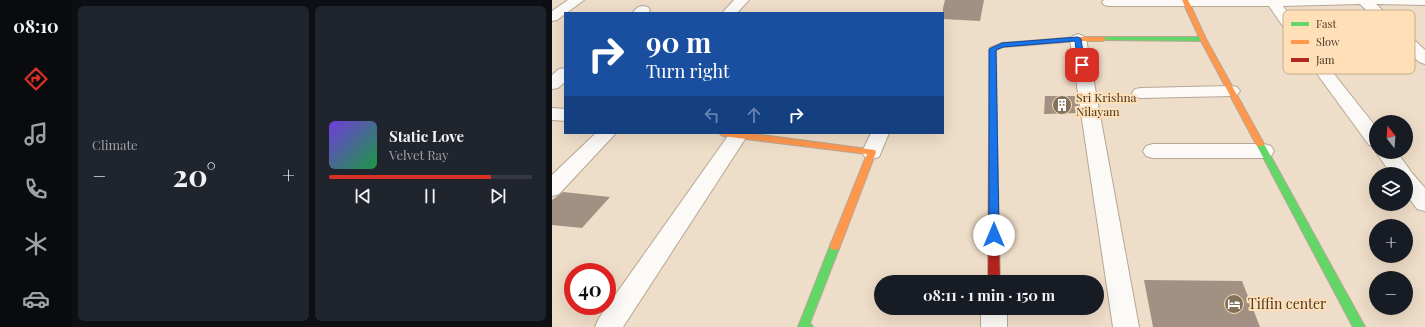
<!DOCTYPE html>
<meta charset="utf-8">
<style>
:root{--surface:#171b24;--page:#20242c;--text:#f1f3f6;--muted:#9ea1a6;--line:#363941;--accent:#d93025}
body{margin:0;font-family:"Playfair Display",serif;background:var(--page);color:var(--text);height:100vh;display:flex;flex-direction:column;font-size:15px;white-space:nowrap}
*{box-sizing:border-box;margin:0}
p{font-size:13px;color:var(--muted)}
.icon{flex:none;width:22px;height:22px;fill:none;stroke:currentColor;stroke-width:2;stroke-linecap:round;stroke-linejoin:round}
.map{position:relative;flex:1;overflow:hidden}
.side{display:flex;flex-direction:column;gap:6px;padding:6px;background:#0d0f14;width:480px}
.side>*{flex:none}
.banner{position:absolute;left:12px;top:12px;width:380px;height:122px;border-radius:0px;box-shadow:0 4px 16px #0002;background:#1a4fa0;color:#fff;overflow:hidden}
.needle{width:26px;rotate:343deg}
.fabs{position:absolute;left:817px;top:115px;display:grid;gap:8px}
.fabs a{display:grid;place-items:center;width:44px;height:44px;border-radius:50%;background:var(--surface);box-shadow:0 4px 16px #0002;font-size:20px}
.speed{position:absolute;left:12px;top:263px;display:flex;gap:8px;font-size:20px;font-weight:700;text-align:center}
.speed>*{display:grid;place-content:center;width:52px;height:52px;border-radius:50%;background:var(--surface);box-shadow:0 4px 16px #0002;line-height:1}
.speed .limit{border:6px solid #d22;background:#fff;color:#111}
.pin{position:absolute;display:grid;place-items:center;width:34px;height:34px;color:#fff;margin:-17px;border-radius:8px;box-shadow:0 2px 6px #0006}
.me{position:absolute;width:44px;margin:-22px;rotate:0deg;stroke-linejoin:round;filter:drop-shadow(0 0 3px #0008)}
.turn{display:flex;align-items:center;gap:14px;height:84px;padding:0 16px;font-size:18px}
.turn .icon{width:52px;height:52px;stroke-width:2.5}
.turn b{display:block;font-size:28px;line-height:34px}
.lanes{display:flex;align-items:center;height:38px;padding:0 16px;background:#0003;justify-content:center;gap:20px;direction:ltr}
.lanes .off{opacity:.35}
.big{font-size:30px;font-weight:700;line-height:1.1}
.side .widget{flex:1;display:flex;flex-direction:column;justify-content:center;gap:6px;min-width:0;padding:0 14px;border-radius:6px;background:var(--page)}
.song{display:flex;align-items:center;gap:12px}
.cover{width:48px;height:48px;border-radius:6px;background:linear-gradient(135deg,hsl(260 70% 55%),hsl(140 70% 35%))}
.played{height:4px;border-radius:2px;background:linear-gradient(90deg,var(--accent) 80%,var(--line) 80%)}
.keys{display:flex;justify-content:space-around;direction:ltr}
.heat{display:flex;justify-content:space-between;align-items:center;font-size:22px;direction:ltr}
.side .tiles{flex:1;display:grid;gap:6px;grid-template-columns:repeat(2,1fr)}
.trip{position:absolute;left:322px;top:275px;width:230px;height:40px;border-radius:20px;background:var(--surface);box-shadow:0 4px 16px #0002;font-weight:700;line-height:40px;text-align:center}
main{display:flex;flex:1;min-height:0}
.tabs{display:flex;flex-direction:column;width:72px;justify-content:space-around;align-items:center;background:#090b0e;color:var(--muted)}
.tabs .icon{width:28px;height:28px}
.tabs .current{color:var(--accent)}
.tabs b{font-size:18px;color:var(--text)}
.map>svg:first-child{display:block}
.building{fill:#a29182}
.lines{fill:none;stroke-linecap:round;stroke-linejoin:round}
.street-casing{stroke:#b6a795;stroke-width:2}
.fast-casing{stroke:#b6a795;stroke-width:2}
.slow-casing{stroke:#b6a795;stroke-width:2}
.jam-casing{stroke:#b6a795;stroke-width:2}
.street{fill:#fcfaf7;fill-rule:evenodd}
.fast{fill:#63d668;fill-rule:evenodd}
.slow{fill:#ff974d;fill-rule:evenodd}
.jam{fill:#b3261e;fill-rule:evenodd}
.route{fill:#1a73e8;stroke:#114b97}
.labels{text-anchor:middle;stroke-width:4;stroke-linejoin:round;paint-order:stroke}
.poi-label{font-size:12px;fill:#473723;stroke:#fedfb8;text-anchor:start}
.near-poi-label{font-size:14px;fill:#473723;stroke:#fedfb8;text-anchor:start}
.key{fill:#fedfb8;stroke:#c7ad8b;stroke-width:1}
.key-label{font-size:11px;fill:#473723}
</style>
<main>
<nav class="tabs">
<b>08:10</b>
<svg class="icon current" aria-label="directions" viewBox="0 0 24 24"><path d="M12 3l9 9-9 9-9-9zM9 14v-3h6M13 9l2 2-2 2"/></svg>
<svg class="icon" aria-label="music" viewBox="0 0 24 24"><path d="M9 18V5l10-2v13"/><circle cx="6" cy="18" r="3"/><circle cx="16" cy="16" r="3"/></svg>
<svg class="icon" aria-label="phone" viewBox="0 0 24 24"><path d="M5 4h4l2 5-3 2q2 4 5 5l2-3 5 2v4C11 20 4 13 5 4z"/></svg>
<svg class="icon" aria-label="climate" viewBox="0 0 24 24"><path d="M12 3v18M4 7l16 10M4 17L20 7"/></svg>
<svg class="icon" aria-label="car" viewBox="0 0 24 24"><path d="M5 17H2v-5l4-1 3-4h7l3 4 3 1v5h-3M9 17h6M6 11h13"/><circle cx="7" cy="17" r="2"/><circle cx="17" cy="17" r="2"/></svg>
</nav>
<section class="side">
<div class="tiles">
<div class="widget"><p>Climate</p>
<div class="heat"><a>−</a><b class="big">20°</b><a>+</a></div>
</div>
<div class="widget">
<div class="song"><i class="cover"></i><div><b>Static Love</b><p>Velvet Ray</p></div></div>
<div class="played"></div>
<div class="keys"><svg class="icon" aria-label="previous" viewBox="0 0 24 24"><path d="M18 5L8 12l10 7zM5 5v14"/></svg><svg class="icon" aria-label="pause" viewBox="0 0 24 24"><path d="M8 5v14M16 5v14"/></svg><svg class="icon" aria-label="next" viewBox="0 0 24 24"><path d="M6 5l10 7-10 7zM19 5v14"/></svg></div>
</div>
</div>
</section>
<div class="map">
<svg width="873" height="327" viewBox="0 0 873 327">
<rect width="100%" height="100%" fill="#eeddc8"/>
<path class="building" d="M 393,0 L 432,0 L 428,21 L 391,19 L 391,8 Z
M 493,96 L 525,96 L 528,113 L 492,114 Z
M 11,192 L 58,197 L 30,228 L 0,225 L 0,200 Z
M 592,280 L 690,281 L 708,327 L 601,327 Z"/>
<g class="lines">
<g class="street-casing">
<path id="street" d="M 16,0 L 32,0 L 5,20 L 0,21 L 0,11 Z
M 182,0 L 197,0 L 185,13 L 170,13 Z
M 552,0 L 873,0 L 873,5 L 824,4 L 873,50 L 873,64 L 867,62 L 808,4 L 731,6 L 751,35 L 824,127 L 824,147 L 817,145 L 741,41 L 717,6 L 557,6 L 552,5 L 550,2 Z
M 91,6 L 96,7 L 98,10 L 96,13 L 80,13 L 86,7 Z
M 526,34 L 531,36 L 534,39 L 587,327 L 561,327 L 518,39 L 521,36 Z
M 13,68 L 13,82 L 6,88 L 0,89 L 0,75 L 7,69 Z
M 679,86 L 685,87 L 688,91 L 685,95 L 679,96 L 589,98 L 583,97 L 580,93 L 583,89 L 589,88 Z
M 0,108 L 13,109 L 13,121 L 0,120 Z
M 44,133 L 64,133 L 7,194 L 0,196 L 0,175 Z
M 178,133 L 197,133 L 71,327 L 43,327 L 47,318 Z
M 319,133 L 337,133 L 327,157 L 320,159 L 313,157 L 310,152 Z
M 601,144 L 712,144 L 719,146 L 722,151 L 719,156 L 712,158 L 601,158 L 594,156 L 591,151 L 594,146 Z
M 824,152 L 845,152 L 860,173 L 873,188 L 873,211 L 865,209 L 854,194 L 854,174 L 839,174 Z
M 429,308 L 455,308 L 455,327 L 429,327 Z"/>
</g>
<g class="fast-casing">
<path id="fast" d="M 551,37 L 651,37 L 654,39 L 651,41 L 549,40 L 549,38 Z
M 708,141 L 712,144 L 813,327 L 801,327 L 704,144 Z
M 283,242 L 287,243 L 288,246 L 258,323 L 261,327 L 246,327 L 278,246 L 279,243 Z"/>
</g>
<g class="slow-casing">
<path id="slow" d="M 630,0 L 636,0 L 654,39 L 712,144 L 711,146 L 705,146 L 704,144 L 648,39 Z
M 526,37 L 551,37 L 554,39 L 551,41 L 526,41 L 451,47 L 444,50 L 445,136 L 444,138 L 438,138 L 437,136 L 438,48 L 450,43 Z
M 167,133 L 194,133 L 323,150 L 324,152 L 287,249 L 283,250 L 279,249 L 278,246 L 315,154 L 171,136 Z"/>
</g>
<g class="jam-casing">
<path id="jam" d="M 441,133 L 445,136 L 448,282 L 436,282 L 437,136 Z"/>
</g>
<use href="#street" class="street"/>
<use href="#fast" class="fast"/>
<use href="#slow" class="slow"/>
<use href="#jam" class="jam"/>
</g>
<path class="route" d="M 526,37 L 529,39 L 533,65 L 530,67 L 526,65 L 523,41 L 451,47 L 444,50 L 447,235 L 445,238 L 442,240 L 438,238 L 437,235 L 437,49 L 450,43 Z"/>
<defs>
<g id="building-disc" transform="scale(1)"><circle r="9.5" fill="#81715d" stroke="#fedfb8"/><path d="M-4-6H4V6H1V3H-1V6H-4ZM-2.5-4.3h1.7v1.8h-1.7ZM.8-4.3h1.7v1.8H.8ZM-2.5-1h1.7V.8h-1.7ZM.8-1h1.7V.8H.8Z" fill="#fff"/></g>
<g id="hotel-disc" transform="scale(1)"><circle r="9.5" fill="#81715d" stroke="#fedfb8"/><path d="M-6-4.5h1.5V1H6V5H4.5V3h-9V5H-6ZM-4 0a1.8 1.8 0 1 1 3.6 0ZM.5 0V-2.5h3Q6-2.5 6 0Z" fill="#fff"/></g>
</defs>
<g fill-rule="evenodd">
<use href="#building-disc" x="510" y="105"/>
<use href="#hotel-disc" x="682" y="304"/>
</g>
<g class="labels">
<g class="poi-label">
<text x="524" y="102">Sri Krishna<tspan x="524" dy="14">Nilayam</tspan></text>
</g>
<g class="near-poi-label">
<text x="696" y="309">Tiffin center</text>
</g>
</g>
<rect x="731" y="10" width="132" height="64" rx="6" class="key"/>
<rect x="739" y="22" width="18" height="4" fill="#63d668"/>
<rect x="739" y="40" width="18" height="4" fill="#ff974d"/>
<rect x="739" y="58" width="18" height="4" fill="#b3261e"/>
<g class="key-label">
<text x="764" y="28">Fast</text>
<text x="764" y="46">Slow</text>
<text x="764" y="64">Jam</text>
</g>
</svg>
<div class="fabs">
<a><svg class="needle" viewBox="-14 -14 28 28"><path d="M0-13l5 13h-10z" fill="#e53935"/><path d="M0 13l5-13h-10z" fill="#9ea1a6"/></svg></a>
<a><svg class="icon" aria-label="layers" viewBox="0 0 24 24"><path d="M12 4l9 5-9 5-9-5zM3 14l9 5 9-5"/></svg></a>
<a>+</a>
<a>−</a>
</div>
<div class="speed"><div class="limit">40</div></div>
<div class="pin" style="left:530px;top:65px;background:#d93025"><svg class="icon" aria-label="arrive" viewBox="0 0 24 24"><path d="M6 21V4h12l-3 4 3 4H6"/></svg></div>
<svg class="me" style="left:442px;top:235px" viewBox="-20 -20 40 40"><circle r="19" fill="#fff"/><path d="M0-13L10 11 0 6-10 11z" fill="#1a73e8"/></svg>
<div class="trip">08:11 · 1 min · 150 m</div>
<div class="banner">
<div class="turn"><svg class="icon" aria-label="right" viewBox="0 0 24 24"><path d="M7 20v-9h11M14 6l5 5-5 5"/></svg><div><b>90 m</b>Turn right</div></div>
<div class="lanes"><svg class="icon off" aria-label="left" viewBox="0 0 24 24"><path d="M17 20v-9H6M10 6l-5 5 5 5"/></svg><svg class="icon off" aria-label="ahead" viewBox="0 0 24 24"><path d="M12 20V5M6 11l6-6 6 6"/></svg><svg class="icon" aria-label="right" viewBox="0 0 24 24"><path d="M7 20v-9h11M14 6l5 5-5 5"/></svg></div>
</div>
</div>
</main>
